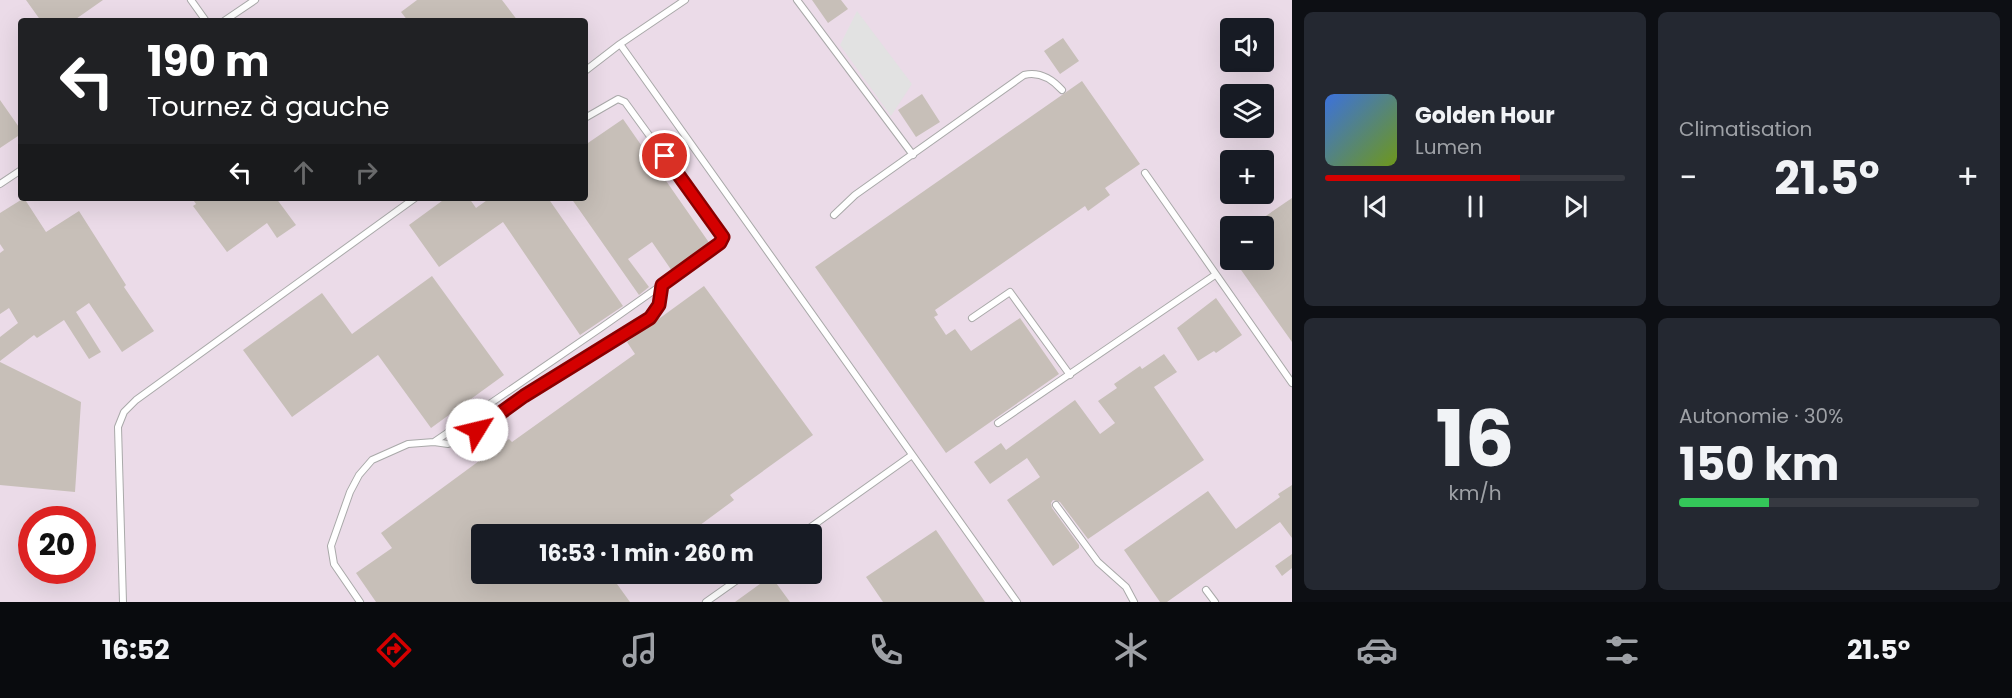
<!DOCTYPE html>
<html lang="fr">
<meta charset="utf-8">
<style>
:root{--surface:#171b24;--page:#242831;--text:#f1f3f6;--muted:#9ea1a6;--line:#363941;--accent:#d40000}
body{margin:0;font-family:Poppins,sans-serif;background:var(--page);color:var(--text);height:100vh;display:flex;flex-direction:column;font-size:22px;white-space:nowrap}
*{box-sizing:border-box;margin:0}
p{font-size:20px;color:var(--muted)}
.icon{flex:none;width:33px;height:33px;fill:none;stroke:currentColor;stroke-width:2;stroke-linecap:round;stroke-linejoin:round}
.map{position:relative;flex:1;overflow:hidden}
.drawer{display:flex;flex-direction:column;gap:12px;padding:12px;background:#0d0f14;width:720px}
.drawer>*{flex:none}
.hud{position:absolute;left:18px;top:18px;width:570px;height:183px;border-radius:6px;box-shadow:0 6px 24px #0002;background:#202124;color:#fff;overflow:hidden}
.fabs{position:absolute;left:1220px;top:18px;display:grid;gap:12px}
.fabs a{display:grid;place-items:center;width:54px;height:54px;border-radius:6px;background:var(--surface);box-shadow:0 6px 24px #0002;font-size:30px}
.speed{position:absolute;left:18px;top:506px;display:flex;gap:12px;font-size:30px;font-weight:700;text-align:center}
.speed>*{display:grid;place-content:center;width:78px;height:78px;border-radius:50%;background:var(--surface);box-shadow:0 6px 24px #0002;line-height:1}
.speed .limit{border:9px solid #d22;background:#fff;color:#111}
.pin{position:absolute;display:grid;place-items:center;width:51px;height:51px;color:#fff;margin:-26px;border:3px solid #fff;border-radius:50%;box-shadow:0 2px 6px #0007}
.me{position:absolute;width:66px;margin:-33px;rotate:54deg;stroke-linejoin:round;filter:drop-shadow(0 0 4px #0008)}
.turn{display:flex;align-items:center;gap:21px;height:126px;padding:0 30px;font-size:27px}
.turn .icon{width:78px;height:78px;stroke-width:2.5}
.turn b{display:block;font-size:42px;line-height:51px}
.lanes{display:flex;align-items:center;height:57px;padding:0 30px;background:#0003;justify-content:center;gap:30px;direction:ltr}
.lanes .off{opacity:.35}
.big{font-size:45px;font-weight:700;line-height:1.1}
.drawer .tile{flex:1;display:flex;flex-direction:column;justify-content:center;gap:9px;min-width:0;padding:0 21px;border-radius:9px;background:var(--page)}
.drawer .dial{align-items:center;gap:0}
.dial b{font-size:78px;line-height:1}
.song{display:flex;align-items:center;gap:18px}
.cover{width:72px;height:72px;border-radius:9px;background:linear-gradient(135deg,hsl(220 70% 55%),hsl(80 70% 35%))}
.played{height:6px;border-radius:3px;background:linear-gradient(90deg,var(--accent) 65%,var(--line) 65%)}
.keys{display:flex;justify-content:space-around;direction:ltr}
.heat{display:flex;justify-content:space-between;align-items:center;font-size:33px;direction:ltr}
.charge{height:9px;border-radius:4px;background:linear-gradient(90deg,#34c759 30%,var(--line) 0)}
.drawer .tiles{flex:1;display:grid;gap:12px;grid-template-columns:repeat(2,1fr)}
.trip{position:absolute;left:471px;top:524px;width:351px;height:60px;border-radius:6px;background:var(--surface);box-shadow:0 6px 24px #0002;font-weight:700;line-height:60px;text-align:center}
.tabs{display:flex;height:96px;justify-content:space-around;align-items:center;background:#090b0e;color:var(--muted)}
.tabs .icon{width:42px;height:42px}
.tabs .active{color:var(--accent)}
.tabs b{font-size:27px;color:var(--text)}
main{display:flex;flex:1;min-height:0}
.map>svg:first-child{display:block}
.industrial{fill:#ebdbe8;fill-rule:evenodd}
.parking{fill:#e2e2e2}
.building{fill:#c7bfb8}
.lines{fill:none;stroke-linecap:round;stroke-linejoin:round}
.service-casing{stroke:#a9a9a9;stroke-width:8}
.service{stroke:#fff;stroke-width:6}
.route-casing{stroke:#8a0000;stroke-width:15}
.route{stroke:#d40000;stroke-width:10}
</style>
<main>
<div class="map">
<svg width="1292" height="602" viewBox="0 0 1292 602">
<rect width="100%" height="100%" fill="#f2efe9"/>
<path class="industrial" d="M 0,0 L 1292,0 L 1292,602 L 0,602 ZM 21,21 L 585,21 L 585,198 L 21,198 ZM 1230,28 L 1263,28 L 1263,62 L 1230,62 ZM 1230,94 L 1263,94 L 1263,128 L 1230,128 ZM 1230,160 L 1263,160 L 1263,194 L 1230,194 ZM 1230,226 L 1263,226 L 1263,260 L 1230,260 ZM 32,519 L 82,519 L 82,570 L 32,570 ZM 482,534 L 812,534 L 812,573 L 482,573 Z"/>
<path class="parking" d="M 857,11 L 912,84 L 891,116 L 840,45 Z"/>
<path class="building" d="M 26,0 L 103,0 L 73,21 L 41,21 Z
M 417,0 L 502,0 L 518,21 L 408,21 L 401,12 Z
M 812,0 L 841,0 L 848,9 L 828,23 Z
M 1063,38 L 1079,61 L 1060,74 L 1044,51 Z
M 1082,81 L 1140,164 L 1105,188 L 1110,195 L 1088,211 L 1085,206 L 935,310 L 938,315 L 934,317 L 946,335 L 955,329 L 971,351 L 1020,318 L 1059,374 L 946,453 L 815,267 Z
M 922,94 L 940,122 L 916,137 L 898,110 Z
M 0,100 L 21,130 L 21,134 L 0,148 Z
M 623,119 L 710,244 L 672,271 L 652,242 L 628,259 L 649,287 L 639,295 L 571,198 L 585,198 L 585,145 Z
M 24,198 L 46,232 L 79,211 L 126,285 L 124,287 L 154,331 L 122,352 L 89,303 L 76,312 L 101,352 L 89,359 L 64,320 L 37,338 L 34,335 L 0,361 L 0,337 L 18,323 L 9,308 L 0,314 L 0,253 L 4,250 L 0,244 L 0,213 Z
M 192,198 L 276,198 L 296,225 L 277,238 L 267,223 L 227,252 L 193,206 L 196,204 Z
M 446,198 L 469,198 L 476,208 L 490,198 L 548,198 L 623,306 L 580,335 L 503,222 L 439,267 L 409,225 Z
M 1292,198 L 1292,342 L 1234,260 L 1263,260 L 1263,226 L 1251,226 Z
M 432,276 L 504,375 L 431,428 L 378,355 L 292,417 L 243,350 L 322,293 L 352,334 Z
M 704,286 L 813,435 L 730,495 L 734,500 L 688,534 L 482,534 L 482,573 L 633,573 L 617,584 L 630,602 L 376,602 L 356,573 L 392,548 L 381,533 L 509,439 L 512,442 L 635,354 L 627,342 Z
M 1216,298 L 1242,335 L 1216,353 L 1214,351 L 1198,361 L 1177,328 Z
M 1164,354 L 1177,372 L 1154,387 L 1204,460 L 1088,539 L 1060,502 L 1053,500 L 1051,503 L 1052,508 L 1079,545 L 1079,548 L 1053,566 L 1007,500 L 1040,477 L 1027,458 L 990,484 L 974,462 L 1001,443 L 1006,450 L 1075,400 L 1100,434 L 1115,423 L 1098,401 L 1117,388 L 1114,384 L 1140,366 L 1142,369 Z
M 0,362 L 81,402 L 75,492 L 0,485 Z
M 1292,485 L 1292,538 L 1280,522 L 1167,602 L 1160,602 L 1124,550 L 1208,491 L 1236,529 L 1280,497 L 1278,494 Z
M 936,530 L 985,602 L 883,602 L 866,577 Z
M 1292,554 L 1292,568 L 1282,576 L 1275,566 Z
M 771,576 L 790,602 L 735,602 Z"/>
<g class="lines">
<g class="service-casing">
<path id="service" d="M 191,0 L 206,21
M 797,0 L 913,155
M 224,21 L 255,0
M 620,44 L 1017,602
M 585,71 L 620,44 L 685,0
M 1145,173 L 1292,383
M 0,184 L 21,170
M 834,215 L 855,195 L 1024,75 C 1040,71 1052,79 1062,90
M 972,318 L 1010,292 L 1070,375
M 998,423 L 1215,275
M 434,442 L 602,327 L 720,244 L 723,237 L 625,102 L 618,99 L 585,118
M 1056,505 L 1098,562 L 1126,587 L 1134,602
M 801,534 L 912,455
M 1206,590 L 1215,602
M 123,602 L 118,427 L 124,412 L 136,400 L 415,198
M 360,602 L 334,564 L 331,546 L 350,492 L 359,475 L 372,460 L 408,444 L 434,442 L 448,444 L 467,438 L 524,396 L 650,318 L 659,305 L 662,285
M 706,602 L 747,573"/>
</g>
<use href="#service" class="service"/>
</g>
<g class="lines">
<g class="route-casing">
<path id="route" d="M 477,430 L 524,396 L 650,318 L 659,305 L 662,285 L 720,243 L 723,237 L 665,156"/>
</g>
<use href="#route" class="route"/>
</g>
</svg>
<div class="fabs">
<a><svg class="icon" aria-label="sound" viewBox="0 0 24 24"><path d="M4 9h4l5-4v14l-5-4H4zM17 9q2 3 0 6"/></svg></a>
<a><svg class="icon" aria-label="layers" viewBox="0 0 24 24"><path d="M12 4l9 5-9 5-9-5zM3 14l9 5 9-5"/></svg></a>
<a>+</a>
<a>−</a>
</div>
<div class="speed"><div class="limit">20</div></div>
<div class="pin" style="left:665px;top:156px;background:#d93025"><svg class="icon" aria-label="arrive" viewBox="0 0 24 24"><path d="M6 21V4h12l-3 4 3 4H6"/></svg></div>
<svg class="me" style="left:477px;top:430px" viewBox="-20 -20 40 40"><circle r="19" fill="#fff"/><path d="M0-13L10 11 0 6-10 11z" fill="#d40000"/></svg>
<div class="trip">16:53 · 1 min · 260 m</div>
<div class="hud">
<div class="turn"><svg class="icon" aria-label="left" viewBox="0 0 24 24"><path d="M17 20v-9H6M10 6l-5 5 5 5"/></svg><div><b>190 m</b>Tournez à gauche</div></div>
<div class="lanes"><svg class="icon" aria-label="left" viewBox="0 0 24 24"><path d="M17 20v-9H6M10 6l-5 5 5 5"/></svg><svg class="icon off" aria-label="ahead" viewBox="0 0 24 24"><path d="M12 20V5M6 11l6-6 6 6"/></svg><svg class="icon off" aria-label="right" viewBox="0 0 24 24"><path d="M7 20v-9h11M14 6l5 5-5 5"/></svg></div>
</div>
</div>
<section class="drawer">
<div class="tiles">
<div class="tile">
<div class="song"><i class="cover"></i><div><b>Golden Hour</b><p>Lumen</p></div></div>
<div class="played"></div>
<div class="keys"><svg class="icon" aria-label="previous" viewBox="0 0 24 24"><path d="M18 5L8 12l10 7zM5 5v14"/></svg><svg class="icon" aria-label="pause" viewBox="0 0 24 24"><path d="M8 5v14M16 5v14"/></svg><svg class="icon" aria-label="next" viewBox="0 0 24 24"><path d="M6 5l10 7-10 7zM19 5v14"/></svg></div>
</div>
<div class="tile"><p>Climatisation</p>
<div class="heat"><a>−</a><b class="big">21.5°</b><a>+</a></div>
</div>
<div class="tile dial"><b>16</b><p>km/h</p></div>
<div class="tile"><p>Autonomie · 30%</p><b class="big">150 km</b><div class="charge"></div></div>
</div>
</section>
</main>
<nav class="tabs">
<b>16:52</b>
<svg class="icon active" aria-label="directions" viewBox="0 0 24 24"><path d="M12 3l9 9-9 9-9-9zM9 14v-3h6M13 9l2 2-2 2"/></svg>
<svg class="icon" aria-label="music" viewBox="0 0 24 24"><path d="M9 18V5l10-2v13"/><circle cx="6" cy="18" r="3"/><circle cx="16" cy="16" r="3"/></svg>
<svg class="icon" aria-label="phone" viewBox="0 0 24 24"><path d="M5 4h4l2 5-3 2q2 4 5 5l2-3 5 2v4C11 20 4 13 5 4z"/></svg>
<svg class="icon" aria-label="climate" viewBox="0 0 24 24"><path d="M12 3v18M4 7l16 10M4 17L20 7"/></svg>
<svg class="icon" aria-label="car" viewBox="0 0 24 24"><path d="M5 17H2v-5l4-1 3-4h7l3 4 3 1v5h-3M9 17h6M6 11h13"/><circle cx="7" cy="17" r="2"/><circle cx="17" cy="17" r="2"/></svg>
<svg class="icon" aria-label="filters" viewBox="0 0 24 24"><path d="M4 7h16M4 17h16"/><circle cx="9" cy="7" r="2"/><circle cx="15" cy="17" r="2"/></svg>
<b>21.5°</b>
</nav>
